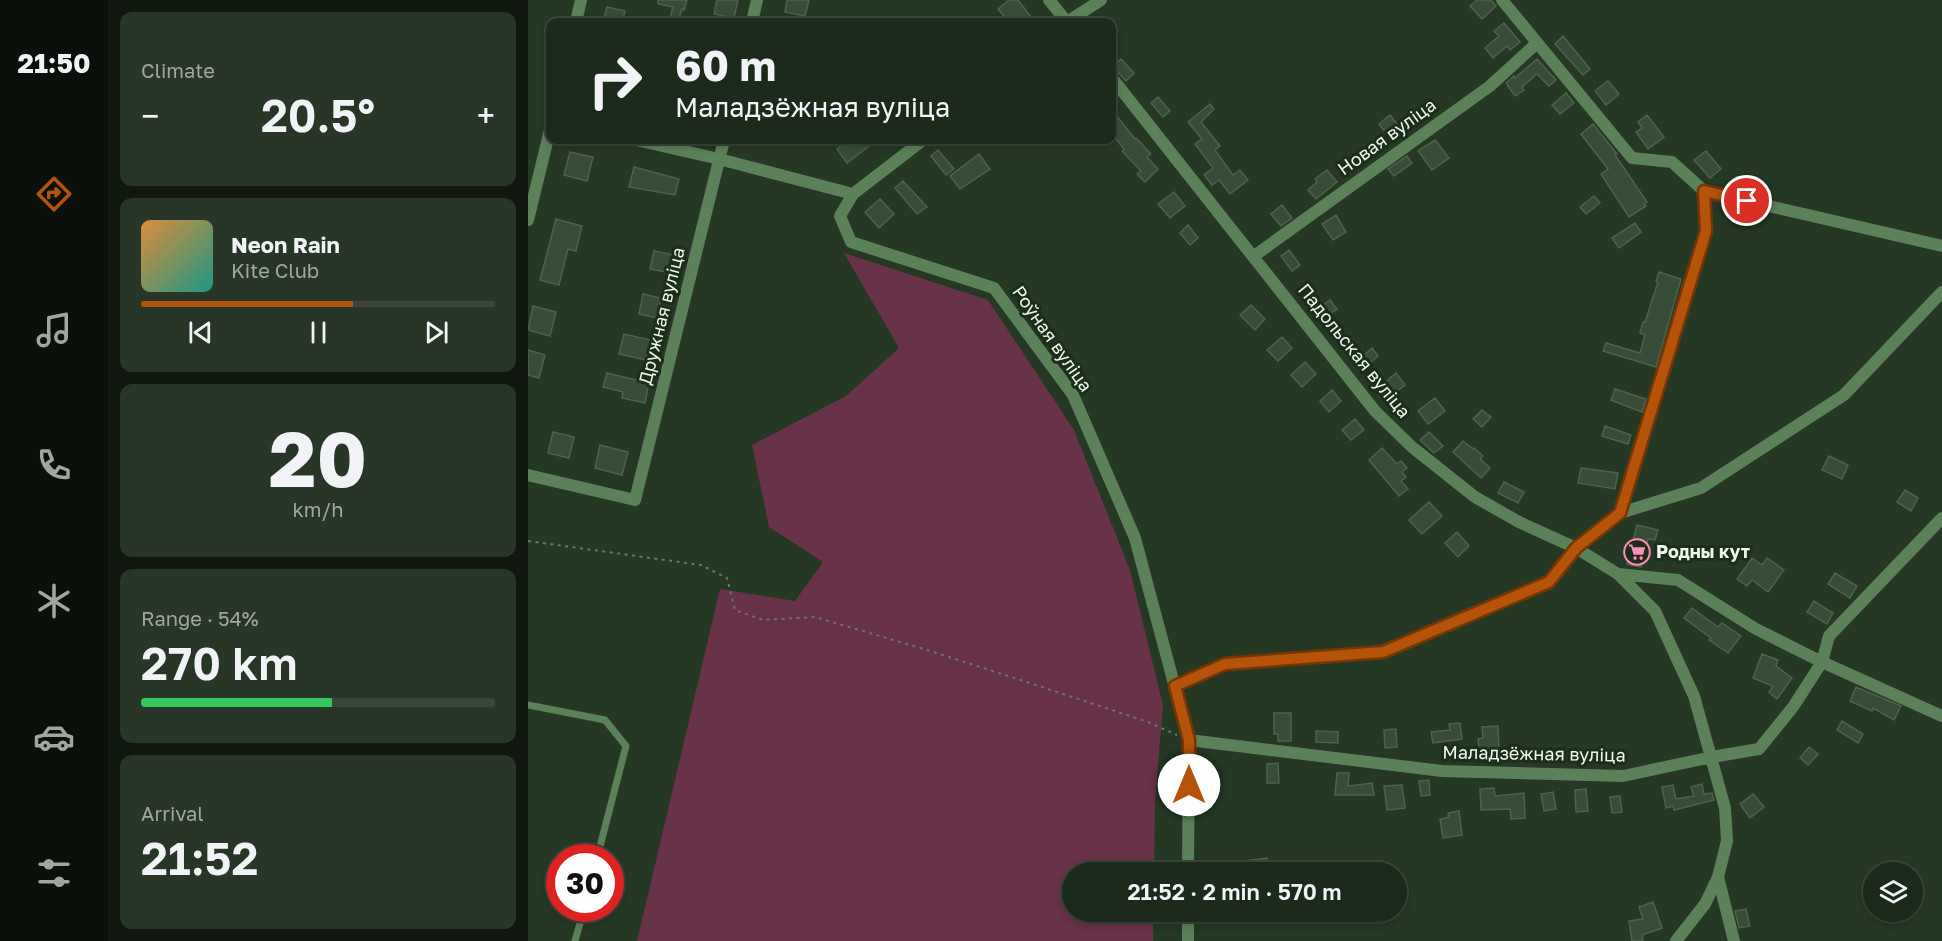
<!DOCTYPE html>
<meta charset="utf-8">
<style>
:root{--surface:#1b2a1a;--page:#283627;--text:#f1f3f6;--muted:#a0a7a2;--line:#394639;--accent:#b45309}
body{margin:0;font-family:"Golos Text",sans-serif;background:var(--page);color:var(--text);height:100vh;display:flex;flex-direction:column;font-size:22px;white-space:nowrap}
*{box-sizing:border-box;margin:0}
p{font-size:20px;color:var(--muted)}
.icon{flex:none;width:33px;height:33px;fill:none;stroke:currentColor;stroke-width:2;stroke-linecap:round;stroke-linejoin:round}
.map{position:relative;flex:1;overflow:hidden}
.side{display:flex;flex-direction:column;gap:12px;padding:12px;background:#0f170e;width:420px}
.side>*{flex:none}
.top-card{position:absolute;left:18px;top:18px;width:570px;height:126px;border-radius:12px;box-shadow:0 3px 9px #0003,0 0 0 2px var(--line);background:#1b2a1a;color:var(--text);overflow:hidden}
.controls{position:absolute;left:1335px;top:862px;display:grid;gap:12px}
.controls a{display:grid;place-items:center;width:60px;height:60px;border-radius:50%;background:var(--surface);box-shadow:0 3px 9px #0003,0 0 0 2px var(--line);font-size:30px}
.speed{position:absolute;left:18px;top:844px;display:flex;gap:12px;font-size:30px;font-weight:700;text-align:center}
.speed>*{display:grid;place-content:center;width:78px;height:78px;border-radius:50%;background:var(--surface);box-shadow:0 3px 9px #0003,0 0 0 2px var(--line);line-height:1}
.speed .limit{border:9px solid #d22;background:#fff;color:#111}
.pin{position:absolute;display:grid;place-items:center;width:51px;height:51px;color:#fff;margin:-26px;border:3px solid #fff;border-radius:50%;box-shadow:0 2px 6px #0007}
.me{position:absolute;width:66px;margin:-33px;rotate:0deg;stroke-linejoin:round;filter:drop-shadow(0 0 4px #0008)}
.turn{display:flex;align-items:center;gap:21px;height:126px;padding:0 30px;font-size:27px}
.turn .icon{width:78px;height:78px;stroke-width:2.5}
.turn b{display:block;font-size:42px;line-height:51px}
.big{font-size:45px;font-weight:600;line-height:1.1}
.side .tile{flex:1;display:flex;flex-direction:column;justify-content:center;gap:9px;min-width:0;padding:0 21px;border-radius:12px;background:var(--page)}
.side .dial{align-items:center;gap:0}
.dial b{font-size:78px;line-height:1}
.song{display:flex;align-items:center;gap:18px}
.cover{width:72px;height:72px;border-radius:9px;background:linear-gradient(135deg,hsl(30 70% 55%),hsl(170 70% 35%))}
.played{height:6px;border-radius:3px;background:linear-gradient(90deg,var(--accent) 60%,var(--line) 60%)}
.keys{display:flex;justify-content:space-around;direction:ltr}
.heat{display:flex;justify-content:space-between;align-items:center;font-size:33px;direction:ltr}
.charge{height:9px;border-radius:4px;background:linear-gradient(90deg,#34c759 54%,var(--line) 0)}
.trip{position:absolute;left:534px;top:862px;width:345px;height:60px;border-radius:30px;background:var(--surface);box-shadow:0 3px 9px #0003,0 0 0 2px var(--line);font-weight:600;line-height:60px;text-align:center}
main{display:flex;flex:1;min-height:0}
.dock{display:flex;flex-direction:column;width:108px;justify-content:space-around;align-items:center;background:#0b110a;color:var(--muted)}
.dock .icon{width:42px;height:42px}
.dock .current{color:var(--accent)}
.dock b{font-size:27px;color:var(--text)}
.map>svg:first-child{display:block}
.green{fill:#683248}
.building{fill:#384d37;stroke:#4c624b;stroke-width:1.5}
.lines{fill:none;stroke-linecap:round;stroke-linejoin:round}
.path{stroke:#677866;stroke-width:2;stroke-dasharray:3 4.5;stroke-linecap:butt}
.service{stroke:#5b8158;stroke-width:7}
.minor{stroke:#5b8158;stroke-width:12}
.route-casing{stroke:#753606;stroke-width:15}
.route{stroke:#b45309;stroke-width:10}
.labels{text-anchor:middle;stroke-width:6;stroke-linejoin:round;paint-order:stroke}
.street-label{font-size:18px;fill:#ecf8ea;stroke:#1b2e19}
.poi-label{font-size:18px;font-weight:bold;fill:#ecf8ea;stroke:#1b2e19;text-anchor:start}
</style>
<main>
<nav class="dock">
<b>21:50</b>
<svg class="icon current" aria-label="directions" viewBox="0 0 24 24"><path d="M12 3l9 9-9 9-9-9zM9 14v-3h6M13 9l2 2-2 2"/></svg>
<svg class="icon" aria-label="music" viewBox="0 0 24 24"><path d="M9 18V5l10-2v13"/><circle cx="6" cy="18" r="3"/><circle cx="16" cy="16" r="3"/></svg>
<svg class="icon" aria-label="phone" viewBox="0 0 24 24"><path d="M5 4h4l2 5-3 2q2 4 5 5l2-3 5 2v4C11 20 4 13 5 4z"/></svg>
<svg class="icon" aria-label="climate" viewBox="0 0 24 24"><path d="M12 3v18M4 7l16 10M4 17L20 7"/></svg>
<svg class="icon" aria-label="car" viewBox="0 0 24 24"><path d="M5 17H2v-5l4-1 3-4h7l3 4 3 1v5h-3M9 17h6M6 11h13"/><circle cx="7" cy="17" r="2"/><circle cx="17" cy="17" r="2"/></svg>
<svg class="icon" aria-label="filters" viewBox="0 0 24 24"><path d="M4 7h16M4 17h16"/><circle cx="9" cy="7" r="2"/><circle cx="15" cy="17" r="2"/></svg>
</nav>
<section class="side">
<div class="tile"><p>Climate</p>
<div class="heat"><a>−</a><b class="big">20.5°</b><a>+</a></div>
</div>
<div class="tile">
<div class="song"><i class="cover"></i><div><b>Neon Rain</b><p>Kite Club</p></div></div>
<div class="played"></div>
<div class="keys"><svg class="icon" aria-label="previous" viewBox="0 0 24 24"><path d="M18 5L8 12l10 7zM5 5v14"/></svg><svg class="icon" aria-label="pause" viewBox="0 0 24 24"><path d="M8 5v14M16 5v14"/></svg><svg class="icon" aria-label="next" viewBox="0 0 24 24"><path d="M6 5l10 7-10 7zM19 5v14"/></svg></div>
</div>
<div class="tile dial"><b>20</b><p>km/h</p></div>
<div class="tile"><p>Range · 54%</p><b class="big">270 km</b><div class="charge"></div></div>
<div class="tile"><p>Arrival</p><b class="big">21:52</b></div>
</section>
<div class="map">
<svg width="1414" height="941" viewBox="0 0 1414 941">
<rect width="100%" height="100%" fill="#243823"/>
<path class="green" d="M 316,253 L 460,300 L 546,430 L 602,570 L 635,705 L 627,802 L 626,873 L 544,873 L 544,912 L 625,912 L 625,941 L 109,941 L 192,589 L 267,601 L 295,562 L 241,527 L 224,445 L 318,396 L 371,348 Z"/>
<path class="building" d="M 130,0 L 159,0 L 156,10 L 154,9 L 150,22 L 141,22 L 145,7 L 130,4 Z
M 189,0 L 210,0 L 206,18 L 186,14 Z
M 259,0 L 281,0 L 277,16 L 257,12 Z
M 481,0 L 490,0 L 503,17 L 497,22 L 481,22 L 470,9 Z
M 949,0 L 963,0 L 968,6 L 954,19 L 942,6 Z
M 79,7 L 97,11 L 94,22 L 75,22 Z
M 976,23 L 992,42 L 982,50 L 979,46 L 965,58 L 957,48 L 971,36 L 966,31 Z
M 1035,36 L 1062,69 L 1055,75 L 1027,44 Z
M 593,59 L 606,73 L 598,81 L 585,67 Z
M 1009,59 L 1028,80 L 1021,86 L 1009,74 L 994,87 L 996,90 L 987,96 L 978,83 L 986,76 L 987,78 Z
M 1080,81 L 1091,94 L 1078,105 L 1067,91 Z
M 1038,93 L 1046,103 L 1032,114 L 1024,105 Z
M 630,97 L 642,111 L 635,117 L 623,103 Z
M 682,104 L 686,109 L 673,122 L 692,146 L 687,150 L 705,175 L 712,170 L 720,180 L 702,194 L 691,180 L 684,185 L 676,175 L 685,168 L 667,144 L 674,139 L 660,122 Z
M 584,110 L 607,139 L 608,138 L 623,154 L 619,157 L 630,169 L 617,182 L 609,174 L 613,171 L 594,151 L 596,149 L 584,134 Z
M 862,115 L 875,132 L 864,141 L 851,124 Z
M 1119,115 L 1136,137 L 1120,149 L 1108,132 L 1114,128 L 1110,122 Z
M 1065,124 L 1089,154 L 1087,155 L 1119,202 L 1116,204 L 1118,206 L 1101,217 L 1073,174 L 1080,169 L 1053,134 Z
M 321,140 L 349,140 L 319,163 L 309,149 Z
M 907,140 L 921,158 L 904,170 L 890,151 Z
M 410,150 L 426,169 L 418,175 L 403,156 Z
M 1178,151 L 1193,169 L 1182,178 L 1166,160 Z
M 42,152 L 65,157 L 59,181 L 36,175 Z
M 451,154 L 462,169 L 432,189 L 422,176 Z
M 879,156 L 884,163 L 866,176 L 860,169 Z
M 106,167 L 151,179 L 147,195 L 101,187 Z
M 799,170 L 809,182 L 788,199 L 780,190 L 789,182 L 787,179 Z
M 375,181 L 399,207 L 389,214 L 367,188 Z
M 646,192 L 657,206 L 642,218 L 630,204 Z
M 1066,196 L 1072,203 L 1058,214 L 1052,207 Z
M 352,199 L 366,214 L 351,228 L 337,212 Z
M 754,205 L 764,218 L 753,226 L 743,214 Z
M 808,215 L 818,232 L 805,240 L 794,224 Z
M 28,219 L 54,226 L 48,251 L 40,249 L 31,285 L 12,280 Z
M 1107,223 L 1113,232 L 1091,248 L 1084,238 Z
M 660,225 L 670,238 L 662,245 L 652,233 Z
M 761,250 L 772,265 L 764,271 L 753,256 Z
M 126,251 L 147,255 L 143,273 L 122,269 Z
M 1131,272 L 1153,279 L 1128,367 L 1075,351 L 1078,343 L 1112,353 L 1117,335 L 1112,333 L 1115,322 L 1117,322 L 1130,282 L 1128,281 Z
M 115,294 L 133,298 L 129,318 L 111,314 Z
M 802,300 L 809,309 L 794,320 L 787,311 Z
M 723,305 L 737,319 L 727,330 L 712,315 Z
M 5,306 L 28,312 L 22,336 L 0,330 Z
M 96,334 L 122,340 L 118,360 L 91,354 Z
M 754,337 L 764,348 L 750,361 L 739,350 Z
M 844,348 L 850,356 L 835,369 L 828,362 Z
M 0,350 L 17,355 L 11,378 L 0,375 Z
M 777,362 L 788,374 L 774,387 L 763,375 Z
M 79,373 L 121,383 L 117,403 L 94,398 L 95,392 L 75,387 Z
M 868,373 L 877,385 L 864,395 L 855,384 Z
M 1087,389 L 1118,399 L 1114,412 L 1083,400 Z
M 804,390 L 813,401 L 801,412 L 792,401 Z
M 907,398 L 917,411 L 900,424 L 890,411 Z
M 954,410 L 963,417 L 954,427 L 945,419 Z
M 827,419 L 836,430 L 823,440 L 814,430 Z
M 1077,426 L 1103,435 L 1100,444 L 1074,436 Z
M 25,432 L 46,437 L 41,458 L 20,453 Z
M 901,432 L 915,446 L 906,453 L 892,440 Z
M 935,441 L 945,449 L 946,448 L 955,456 L 952,459 L 962,468 L 953,478 L 925,452 Z
M 72,445 L 100,452 L 94,475 L 67,468 Z
M 854,448 L 869,464 L 873,461 L 879,468 L 874,472 L 878,477 L 873,481 L 880,489 L 871,496 L 841,460 Z
M 1301,456 L 1320,465 L 1314,479 L 1294,470 Z
M 1053,468 L 1090,473 L 1087,489 L 1050,483 Z
M 976,482 L 996,492 L 990,503 L 970,493 Z
M 1377,490 L 1390,498 L 1383,511 L 1369,502 Z
M 901,502 L 914,516 L 894,534 L 881,520 Z
M 1109,525 L 1130,530 L 1127,540 L 1120,539 L 1113,567 L 1099,564 Z
M 929,532 L 941,546 L 930,557 L 917,543 Z
M 1224,558 L 1234,565 L 1239,558 L 1256,570 L 1240,592 L 1224,580 L 1219,586 L 1209,579 Z
M 1307,573 L 1329,586 L 1322,598 L 1300,584 Z
M 1286,601 L 1305,613 L 1299,624 L 1279,612 Z
M 1164,608 L 1190,627 L 1194,623 L 1213,636 L 1200,653 L 1181,640 L 1183,638 L 1156,618 Z
M 1234,654 L 1250,660 L 1248,666 L 1264,678 L 1249,699 L 1241,692 L 1245,686 L 1225,678 Z
M 1328,687 L 1373,706 L 1366,720 L 1345,708 L 1344,711 L 1322,701 Z
M 746,713 L 763,713 L 763,741 L 750,741 L 750,734 L 746,734 Z
M 1314,721 L 1335,734 L 1330,743 L 1309,730 Z
M 932,723 L 934,739 L 905,743 L 903,732 L 922,730 L 921,724 Z
M 970,726 L 971,747 L 951,749 L 950,739 L 955,738 L 954,727 Z
M 868,729 L 869,747 L 857,748 L 856,730 Z
M 788,731 L 810,732 L 810,743 L 788,742 Z
M 1281,747 L 1290,754 L 1280,765 L 1272,758 Z
M 750,763 L 751,783 L 739,783 L 739,764 Z
M 809,773 L 821,773 L 820,786 L 844,783 L 846,795 L 807,795 Z
M 901,780 L 902,795 L 893,796 L 891,781 Z
M 1174,784 L 1176,794 L 1184,793 L 1186,800 L 1146,810 L 1145,806 L 1138,808 L 1134,787 L 1145,785 L 1148,799 L 1166,796 L 1163,787 Z
M 874,785 L 877,808 L 859,810 L 856,786 Z
M 966,788 L 967,796 L 996,793 L 997,818 L 983,819 L 982,809 L 953,810 L 952,789 Z
M 1058,789 L 1060,811 L 1048,812 L 1047,790 Z
M 1025,792 L 1028,809 L 1016,811 L 1013,794 Z
M 1225,794 L 1236,807 L 1222,818 L 1212,804 Z
M 1092,796 L 1094,812 L 1084,813 L 1082,797 Z
M 931,811 L 934,835 L 915,838 L 912,819 L 921,817 L 920,813 Z
M 739,858 L 740,868 L 732,869 L 733,873 L 710,873 L 709,862 Z
M 1125,902 L 1134,928 L 1114,935 L 1115,941 L 1104,941 L 1101,921 L 1115,919 L 1111,907 Z
M 1218,909 L 1222,926 L 1211,928 L 1207,911 Z"/>
<g class="lines">
<path class="path" d="M 0,541 L 173,565 L 199,578 L 207,610 L 235,620 L 287,617 L 396,649 L 508,685 L 620,722 L 649,735"/>
<path class="service" d="M 0,705 L 77,720 L 98,746 L 69,858
M 47,941 L 56,909"/>
<path class="minor" d="M 521,0 L 539,22
M 974,0 L 1104,158 L 1144,162 L 1176,191 L 1414,246
M 48,22 L 53,0
M 224,22 L 229,0
M 539,22 L 573,0
M 584,78 L 847,411 L 884,447 L 947,497 L 991,522 L 1048,548 L 1090,574 L 1150,580 L 1228,629 L 1294,662 L 1414,716
M 108,140 L 191,159 L 325,194
M 395,140 L 325,194 L 312,216 L 323,242 L 466,288 L 545,395 L 607,538 L 661,740 L 660,873
M 0,220 L 22,130
M 726,256 L 962,86 L 1009,43
M 0,475 L 107,500 L 196,140
M 1092,513 L 1173,488 L 1316,395 L 1414,292
M 1090,574 L 1127,611 L 1166,696 L 1197,808 L 1199,841 L 1190,877 L 1177,904 L 1148,941
M 647,686 L 697,664 L 855,652 L 1021,582 L 1048,548 L 1092,513 L 1178,231 L 1176,191
M 661,740 L 914,771 L 1095,776 L 1184,757 L 1231,749 L 1265,707 L 1294,662 L 1301,636 L 1414,518
M 1190,877 L 1206,941
M 660,941 L 660,912"/>
</g>
<g class="lines">
<g class="route-casing">
<path id="route" d="M 661,785 L 661,740 L 647,686 L 697,664 L 855,652 L 1021,582 L 1048,548 L 1092,513 L 1178,231 L 1176,191 L 1219,201"/>
</g>
<use href="#route" class="route"/>
</g>
<defs>
<g id="supermarket-ring" transform="scale(1.35)"><circle r="9.5" fill="#1b2e19" stroke="#ff8ebb" stroke-width="1.5"/><path d="M-6-5.5h2.5l.6 2H6L4.5 2H-2.5L-4.4-4H-6ZM-1.5 3.2a1.3 1.3 0 1 0 .1 0ZM3 3.2a1.3 1.3 0 1 0 .1 0Z" fill="#ff8ebb"/></g>
</defs>
<g fill-rule="evenodd">
<use href="#supermarket-ring" x="1109" y="552"/>
</g>
<g class="labels">
<g class="street-label">
<text transform="translate(859 137) rotate(-36)" y="6">Новая вуліца</text>
<text transform="translate(134 316) rotate(-76)" y="6">Дружная вуліца</text>
<text transform="translate(524 339) rotate(55)" y="6">Роўная вуліца</text>
<text transform="translate(826 351) rotate(51)" y="6">Падольская вуліца</text>
<text transform="translate(1006 754) rotate(1)" y="6">Маладзёжная вуліца</text>
</g>
<g class="poi-label">
<text x="1128" y="558">Родны кут</text>
</g>
</g>
</svg>
<div class="controls">
<a><svg class="icon" aria-label="layers" viewBox="0 0 24 24"><path d="M12 4l9 5-9 5-9-5zM3 14l9 5 9-5"/></svg></a>
</div>
<div class="speed"><div class="limit">30</div></div>
<div class="pin" style="left:1219px;top:201px;background:#d93025"><svg class="icon" aria-label="arrive" viewBox="0 0 24 24"><path d="M6 21V4h12l-3 4 3 4H6"/></svg></div>
<svg class="me" style="left:661px;top:785px" viewBox="-20 -20 40 40"><circle r="19" fill="#fff"/><path d="M0-13L10 11 0 6-10 11z" fill="#b45309"/></svg>
<div class="trip">21:52 · 2 min · 570 m</div>
<div class="top-card">
<div class="turn"><svg class="icon" aria-label="right" viewBox="0 0 24 24"><path d="M7 20v-9h11M14 6l5 5-5 5"/></svg><div><b>60 m</b>Маладзёжная вуліца</div></div>
</div>
</div>
</main>
